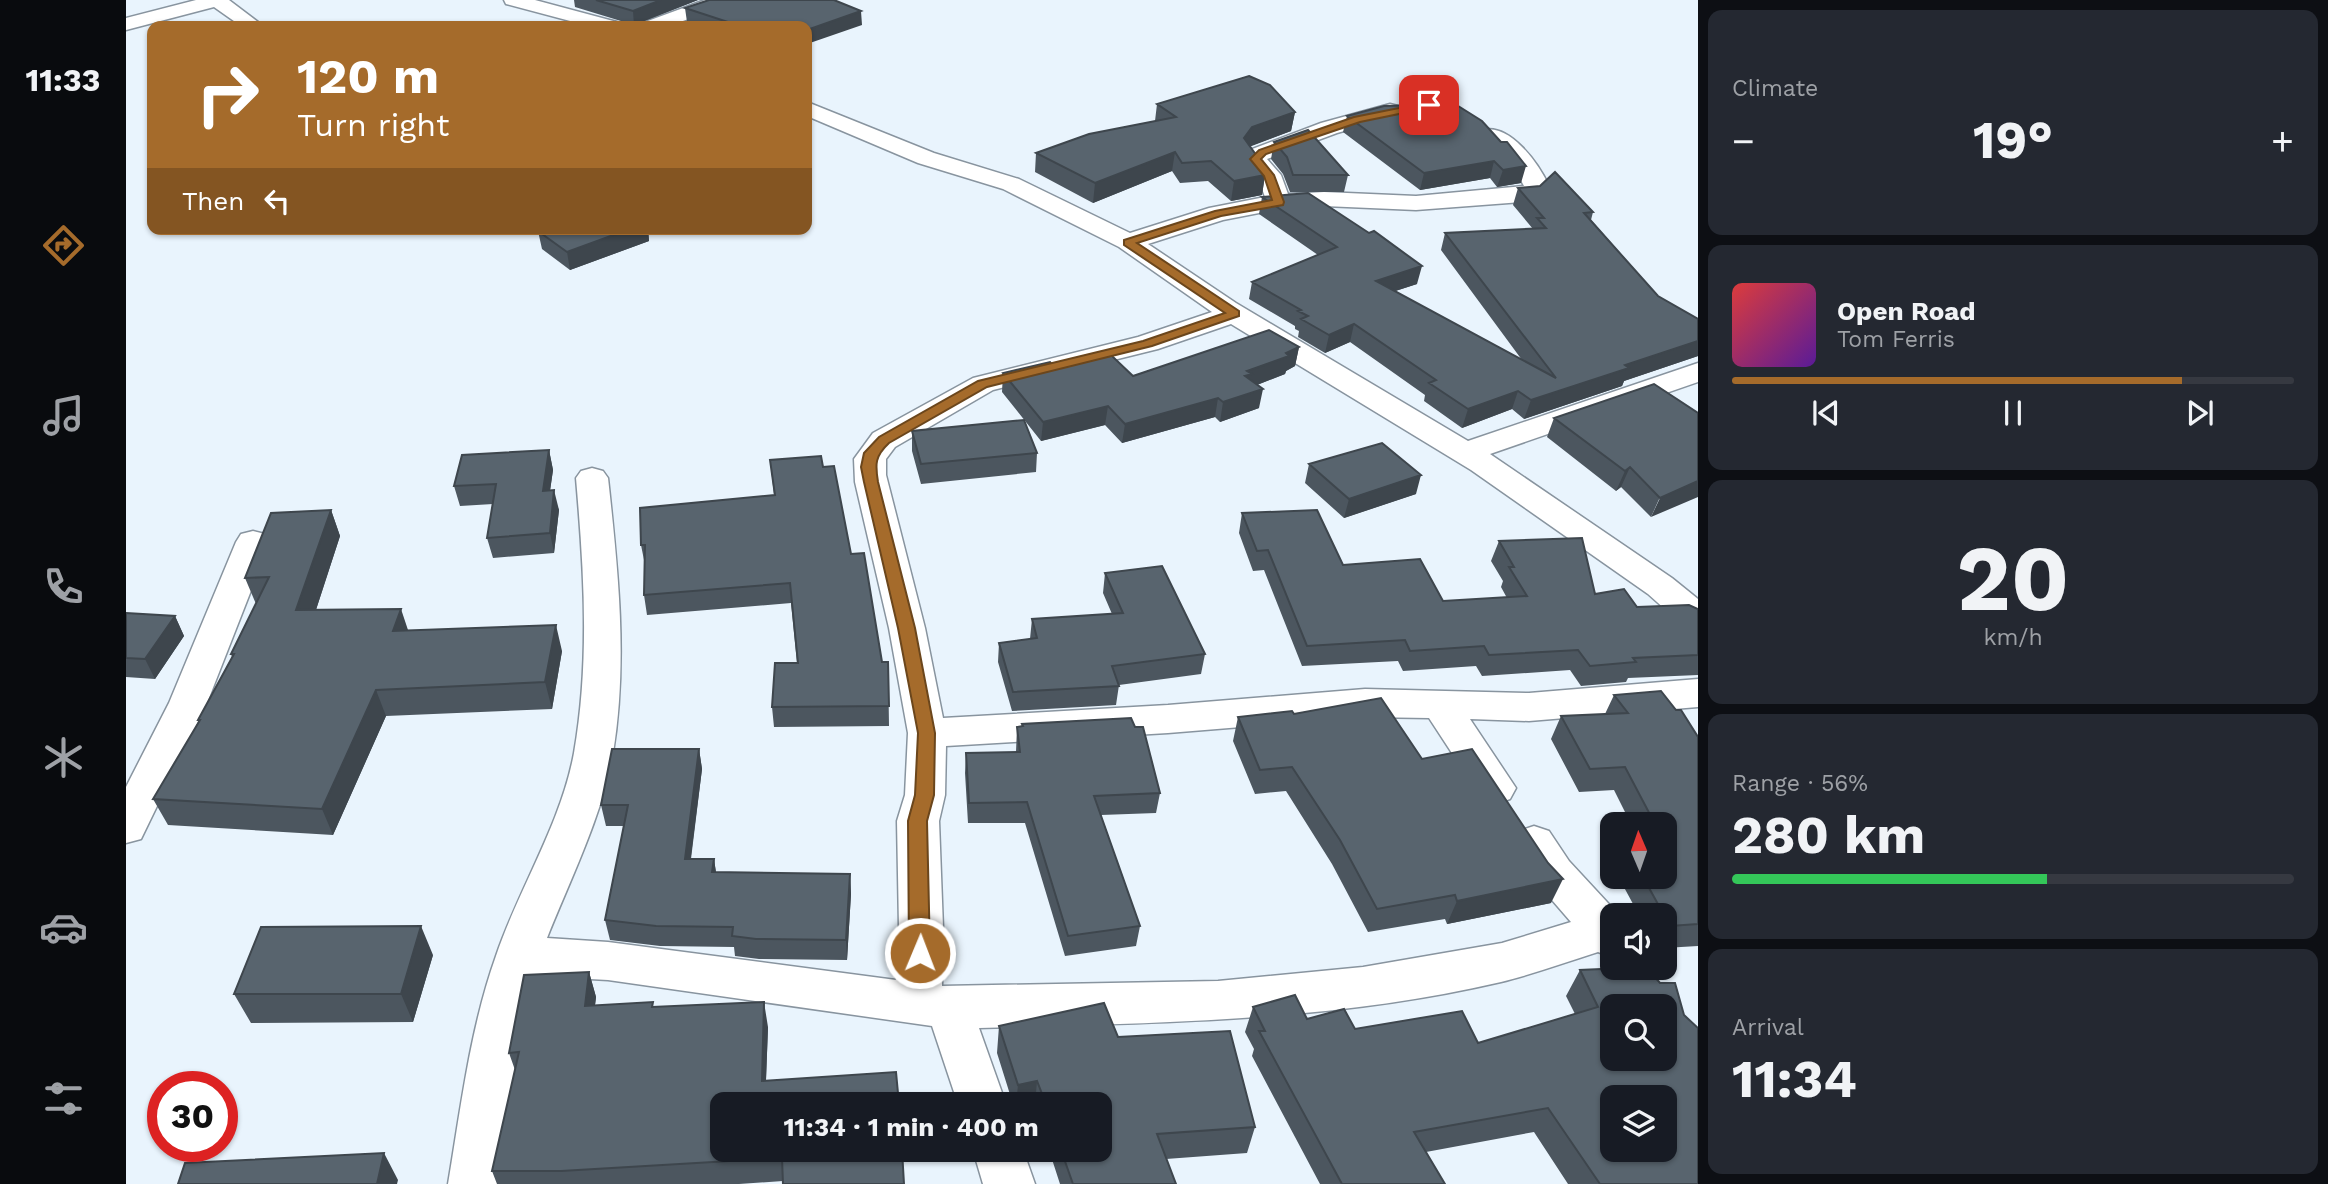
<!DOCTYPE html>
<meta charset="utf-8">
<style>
:root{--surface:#171b24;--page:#242831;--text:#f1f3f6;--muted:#9ea1a6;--line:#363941;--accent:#a56b2b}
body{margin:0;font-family:"Work Sans",sans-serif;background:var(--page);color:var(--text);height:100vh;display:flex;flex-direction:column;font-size:26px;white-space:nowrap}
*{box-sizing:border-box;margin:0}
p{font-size:23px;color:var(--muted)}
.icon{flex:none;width:38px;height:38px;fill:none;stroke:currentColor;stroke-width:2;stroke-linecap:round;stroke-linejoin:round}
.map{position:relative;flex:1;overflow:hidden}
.sheet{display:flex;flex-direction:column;gap:10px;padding:10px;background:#0d0f14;width:630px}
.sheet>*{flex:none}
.banner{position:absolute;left:21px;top:21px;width:665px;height:214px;border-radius:14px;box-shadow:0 2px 5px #0004;background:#a56b2b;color:#fff;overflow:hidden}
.needle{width:46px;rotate:358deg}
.tools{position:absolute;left:1474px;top:812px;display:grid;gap:14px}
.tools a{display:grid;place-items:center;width:77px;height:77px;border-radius:14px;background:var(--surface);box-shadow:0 2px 5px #0004;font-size:35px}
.speed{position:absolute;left:21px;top:1071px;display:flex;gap:14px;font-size:35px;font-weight:700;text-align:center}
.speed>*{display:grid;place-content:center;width:91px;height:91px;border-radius:50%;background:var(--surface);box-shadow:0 2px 5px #0004;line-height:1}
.speed .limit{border:10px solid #d22;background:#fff;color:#111}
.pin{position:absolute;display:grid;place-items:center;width:60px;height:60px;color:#fff;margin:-30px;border-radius:14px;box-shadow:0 4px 10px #0006}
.me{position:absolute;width:77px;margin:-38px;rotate:1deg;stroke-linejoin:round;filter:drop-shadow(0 0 5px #0008)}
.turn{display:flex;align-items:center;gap:24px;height:147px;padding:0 35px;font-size:32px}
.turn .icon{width:91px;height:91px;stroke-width:2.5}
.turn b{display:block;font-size:49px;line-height:60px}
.then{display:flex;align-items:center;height:66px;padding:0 35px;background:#0003;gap:14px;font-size:26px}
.big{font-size:52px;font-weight:700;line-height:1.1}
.sheet .card{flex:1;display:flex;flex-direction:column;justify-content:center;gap:10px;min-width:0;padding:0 24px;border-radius:14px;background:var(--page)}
.sheet .dial{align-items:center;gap:0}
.dial b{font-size:91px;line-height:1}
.song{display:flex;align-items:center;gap:21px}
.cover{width:84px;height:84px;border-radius:10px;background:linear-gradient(135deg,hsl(0 70% 55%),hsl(270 70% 35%))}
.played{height:7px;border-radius:4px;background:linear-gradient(90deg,var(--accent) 80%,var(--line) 80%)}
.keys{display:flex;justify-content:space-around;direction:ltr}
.heat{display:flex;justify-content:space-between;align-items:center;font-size:38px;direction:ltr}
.charge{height:10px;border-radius:5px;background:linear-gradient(90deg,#34c759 56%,var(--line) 0)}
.trip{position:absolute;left:584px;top:1092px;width:402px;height:70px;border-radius:14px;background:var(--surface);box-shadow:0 2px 5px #0004;font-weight:700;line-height:70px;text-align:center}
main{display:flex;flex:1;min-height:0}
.tabs{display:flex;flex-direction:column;width:126px;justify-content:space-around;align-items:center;background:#090b0e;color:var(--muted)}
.tabs .icon{width:49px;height:49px}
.tabs .selected{color:var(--accent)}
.tabs b{font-size:32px;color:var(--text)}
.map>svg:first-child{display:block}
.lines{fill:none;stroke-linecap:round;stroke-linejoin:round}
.minor-casing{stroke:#88949f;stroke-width:3}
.minor{fill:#fff;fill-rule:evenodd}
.wall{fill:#4c565f}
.shaded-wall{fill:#3e464d}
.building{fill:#58646e;stroke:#3e464d;stroke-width:2;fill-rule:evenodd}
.route{fill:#a56b2b;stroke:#6b461c;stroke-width:2}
</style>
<main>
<nav class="tabs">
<b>11:33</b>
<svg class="icon selected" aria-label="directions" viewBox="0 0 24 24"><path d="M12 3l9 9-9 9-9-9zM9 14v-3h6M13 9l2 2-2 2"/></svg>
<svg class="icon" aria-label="music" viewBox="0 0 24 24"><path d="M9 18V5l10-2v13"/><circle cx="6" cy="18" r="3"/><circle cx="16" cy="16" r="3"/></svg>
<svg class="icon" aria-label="phone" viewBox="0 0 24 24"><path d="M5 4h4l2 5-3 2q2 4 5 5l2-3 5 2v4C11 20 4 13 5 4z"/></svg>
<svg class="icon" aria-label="climate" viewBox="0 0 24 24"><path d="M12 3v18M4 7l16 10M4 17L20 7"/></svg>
<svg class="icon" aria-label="car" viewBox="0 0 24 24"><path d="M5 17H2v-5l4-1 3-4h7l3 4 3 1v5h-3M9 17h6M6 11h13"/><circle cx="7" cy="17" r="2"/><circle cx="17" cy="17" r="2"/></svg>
<svg class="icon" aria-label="filters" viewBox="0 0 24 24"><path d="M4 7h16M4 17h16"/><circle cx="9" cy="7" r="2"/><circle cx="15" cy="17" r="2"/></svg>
</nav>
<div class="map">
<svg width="1572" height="1184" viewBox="0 0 1572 1184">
<rect width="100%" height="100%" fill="#e9f4fd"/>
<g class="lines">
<g class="minor-casing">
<path id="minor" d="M 70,0 L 103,0 L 136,25 L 115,26 L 88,7 L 0,30 L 0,18 Z
M 378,0 L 409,0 L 491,22 L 494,26 L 463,26 L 380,4 Z
M 579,0 L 606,0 L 604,4 L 543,26 L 516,26 L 519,22 Z
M 681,102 L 808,153 L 893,179 L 1004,233 L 1083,208 L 1139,197 L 1132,177 L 1118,162 L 1117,156 L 1121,151 L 1195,123 L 1264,104 L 1272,106 L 1275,111 L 1272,116 L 1211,133 L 1141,159 L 1155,175 L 1162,194 L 1198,192 L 1290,196 L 1398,186 L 1389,169 L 1354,135 L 1357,130 C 1384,123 1413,164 1423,186 L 1416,196 L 1396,202 L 1290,210 L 1198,206 L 1153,209 L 1097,220 L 1022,244 L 1110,303 L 1342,441 L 1572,363 L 1572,382 L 1364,454 L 1546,578 L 1572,599 L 1572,630 L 1559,627 L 1522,594 L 1345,470 L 1105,324 L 1032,349 L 867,390 L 769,447 L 760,459 L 760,475 L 799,628 L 817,718 L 1042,705 L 1239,689 L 1403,693 L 1572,679 L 1572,707 L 1403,721 L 1344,719 L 1390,788 L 1384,799 L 1370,804 L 1356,799 L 1303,718 L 1239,717 L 1042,733 L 820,746 L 819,795 L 813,821 L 817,928 L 816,986 L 1092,981 L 1237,967 L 1376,943 L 1445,922 L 1413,885 L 1387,843 L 1393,831 L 1408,826 L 1423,831 L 1443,861 L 1493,915 L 1486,915 L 1486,957 L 1472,952 C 1440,962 1408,974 1375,982 C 1204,1022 1028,1023 853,1028 L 880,1104 L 832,1104 L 806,1026 L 482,980 L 409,976 L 393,1042 L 374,1184 L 322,1184 C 335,1107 344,1029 370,956 C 393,888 435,824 448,753 C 464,662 458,570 450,478 L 455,471 L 466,468 L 477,471 L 482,478 C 492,569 502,662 487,753 C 477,814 444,880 421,938 L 482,942 L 770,980 L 773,928 L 771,821 L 779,795 L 782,733 L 763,628 L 729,482 L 728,459 L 747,433 L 847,378 L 1012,337 L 1086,312 L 993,247 L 877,189 L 792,163 L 681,116 Z
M 127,531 L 139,534 L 144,542 L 81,703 L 15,839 L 0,843 L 0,787 L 43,703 L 110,542 L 115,534 Z
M 847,1150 L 897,1150 L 909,1184 L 857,1184 Z"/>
</g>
<use href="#minor" class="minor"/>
</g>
<path class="wall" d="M 448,0 L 572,0 L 508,25 L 449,7 Z
M 559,8 L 736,25 L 681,26 L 573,26 L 561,22 Z
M 1031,104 L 1169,112 L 1165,131 L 1124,146 L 1139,175 L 1136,195 L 1105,201 L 1082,181 L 1054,183 L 1046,171 L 967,203 L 909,172 L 910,153 L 1029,121 Z
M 1329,104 L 1395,183 L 1371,187 L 1364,178 L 1294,190 L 1217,132 L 1221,116 Z
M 1148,142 L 1222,175 L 1218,192 L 1164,192 L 1157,174 L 1145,159 Z
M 1392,188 L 1467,212 L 1465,220 L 1532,296 L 1572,319 L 1572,356 L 1498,381 L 1496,386 L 1398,419 L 1386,409 L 1336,428 L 1298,401 L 1299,395 L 1224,342 L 1199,353 L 1172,337 L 1173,331 L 1169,329 L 1169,326 L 1123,299 L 1126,282 L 1192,255 L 1133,214 L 1136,197 L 1291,284 L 1269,291 L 1396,360 L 1315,250 L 1319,233 L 1407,229 L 1387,205 Z
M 418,229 L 522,229 L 523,241 L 444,270 L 416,249 L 412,231 Z
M 1173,347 L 1169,366 L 1160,371 L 1159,374 L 1131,385 L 1133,408 L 1094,422 L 1089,417 L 996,443 L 979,425 L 915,441 L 876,392 L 877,373 L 930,369 L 1007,376 Z
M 1572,413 L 1525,517 L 1495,487 L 1490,491 L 1421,437 L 1428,418 Z
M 786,431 L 911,453 L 910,472 L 795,484 L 786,451 Z
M 423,450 L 427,470 L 424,491 L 433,510 L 428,553 L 367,558 L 361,538 L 367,504 L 334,506 L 328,486 Z
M 644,460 L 697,467 L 725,554 L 756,662 L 762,662 L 763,726 L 648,727 L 646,707 L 671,663 L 665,603 L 521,615 L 518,595 L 519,565 L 515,545 L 648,495 Z
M 1183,464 L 1290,494 L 1218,518 L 1179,483 Z
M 205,510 L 214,536 L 190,610 L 282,631 L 436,651 L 426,709 L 260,716 L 207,835 L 42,825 L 27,799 L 73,723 L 72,720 L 106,657 L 105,654 L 130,604 L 119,578 Z
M 1116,513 L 1217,565 L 1317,601 L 1381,598 L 1375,587 L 1377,581 L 1365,561 L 1373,541 L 1469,594 L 1511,607 L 1572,609 L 1572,675 L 1502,678 L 1500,682 L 1455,686 L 1444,670 L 1356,676 L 1350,666 L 1277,671 L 1272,661 L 1176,666 L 1138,570 L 1127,571 L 1113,533 Z
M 979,573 L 1079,654 L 1075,674 L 993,685 L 990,705 L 886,711 L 872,662 L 873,643 L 904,639 L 906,619 L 986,614 L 977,593 Z
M 0,613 L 49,616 L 58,636 L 29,679 L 0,677 Z
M 1488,695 L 1572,737 L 1572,946 L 1538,948 L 1538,915 L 1513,915 L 1493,878 L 1493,877 L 1538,877 L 1538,824 L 1505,824 L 1488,790 L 1453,792 L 1425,739 L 1435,716 L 1479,714 Z
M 1168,714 L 1296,759 L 1425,903 L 1321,924 L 1319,919 L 1242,932 L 1206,864 L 1160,791 L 1129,794 L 1107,741 L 1112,717 Z
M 896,724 L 1034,793 L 1030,813 L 975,815 L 1014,926 L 1010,946 L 939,956 L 899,823 L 842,823 L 839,773 L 840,753 L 890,752 L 891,727 L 896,727 Z
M 573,749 L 576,769 L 565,859 L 588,859 L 590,873 L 724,874 L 725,894 L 721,960 L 633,959 L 609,956 L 608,947 L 534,946 L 484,940 L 479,920 L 498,826 L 480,826 L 475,805 Z
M 307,955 L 287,1022 L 125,1023 L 108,994 Z
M 1454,970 L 1572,1184 L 1442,1184 L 1408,1132 L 1300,1152 L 1319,1184 L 1194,1184 L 1126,1056 L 1128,1049 L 1119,1032 L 1127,1007 L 1229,1029 L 1352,1043 L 1449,1014 L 1440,996 Z
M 463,972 L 470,997 L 469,1005 L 528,1007 L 642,1027 L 640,1081 L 776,1150 L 657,1181 L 613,1184 L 371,1184 L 366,1171 L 389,1070 L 383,1053 Z
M 873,1026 L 992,1037 L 1129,1127 L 1121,1153 L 1040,1159 L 1050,1184 L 934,1184 L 923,1150 L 975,1150 L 975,1104 L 887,1104 L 871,1053 Z"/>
<path class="shaded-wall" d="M 535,0 L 572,0 L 508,25 L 507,11 Z
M 735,11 L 736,25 L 681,44 L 681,30 Z
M 1169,112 L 1165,131 L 1123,147 L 1118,138 L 1126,127 Z
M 1049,152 L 1046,171 L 967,203 L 969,183 Z
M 1368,161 L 1364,178 L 1294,190 L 1298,173 Z
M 1400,166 L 1395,183 L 1371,187 L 1377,170 Z
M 1139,175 L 1136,195 L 1105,201 L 1108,181 Z
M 504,229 L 522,229 L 523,241 L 444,270 L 441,252 Z
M 1296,266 L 1291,284 L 1245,299 L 1250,281 Z
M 1228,324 L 1224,342 L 1199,353 L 1203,335 Z
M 1572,341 L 1572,356 L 1498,381 L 1496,386 L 1398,419 L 1405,400 L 1499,365 Z
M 1173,347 L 1169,366 L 1160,371 L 1159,374 L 1123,388 L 1116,395 L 1121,371 Z
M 1137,389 L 1133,408 L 1094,422 L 1097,402 Z
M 1392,391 L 1386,409 L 1336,428 L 1342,409 Z
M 1092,398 L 1089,417 L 996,443 L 999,424 Z
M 982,406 L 979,425 L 915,441 L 917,422 Z
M 423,450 L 427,470 L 421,511 L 417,491 Z
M 1504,467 L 1495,487 L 1490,491 L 1499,471 Z
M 1295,475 L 1290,494 L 1218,518 L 1223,499 Z
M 1572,481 L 1572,497 L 1525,517 L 1534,498 Z
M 428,490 L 433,510 L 428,553 L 424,533 Z
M 205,510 L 214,536 L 181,637 L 170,610 Z
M 275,609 L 284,636 L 267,631 Z
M 49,616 L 58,636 L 29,679 L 19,659 Z
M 430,625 L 436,651 L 426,709 L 419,682 Z
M 250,690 L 260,716 L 207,835 L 196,809 Z
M 573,749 L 576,769 L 562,879 L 559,859 Z
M 588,859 L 591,879 L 586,872 Z
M 724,874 L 725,894 L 721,960 L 720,940 Z
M 1437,879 L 1425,903 L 1321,924 L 1331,901 Z
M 295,926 L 307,955 L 287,1022 L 275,994 Z
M 463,972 L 470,997 L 466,1030 L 459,1006 Z
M 638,1002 L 642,1027 L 639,1104 L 636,1081 Z
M 911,1081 L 909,1104 L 890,1104 L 892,1085 Z
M 258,1153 L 272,1180 L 271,1184 L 251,1184 Z"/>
<path class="building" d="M 470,0 L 535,0 L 507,11 Z
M 583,0 L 708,0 L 735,11 L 681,30 L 681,26 L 613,26 L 614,26 L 559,8 Z
M 1123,76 L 1144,85 L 1169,112 L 1126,127 L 1118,138 L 1133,159 L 1139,175 L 1108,181 L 1085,161 L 1056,163 L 1049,152 L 969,183 L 910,153 L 963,134 L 1050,117 L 1031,104 Z
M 1329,104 L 1356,121 L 1375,142 L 1381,142 L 1400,166 L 1377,170 L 1368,161 L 1298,173 L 1221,116 L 1258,106 Z
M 1182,130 L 1222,175 L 1167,175 L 1161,157 L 1148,142 Z
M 1429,172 L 1467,212 L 1458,213 L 1532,296 L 1572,319 L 1572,341 L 1499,365 L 1503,368 L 1405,400 L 1392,391 L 1342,409 L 1303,383 L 1310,380 L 1228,324 L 1203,335 L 1175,319 L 1182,316 L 1172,311 L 1175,310 L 1126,282 L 1211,247 L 1136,197 L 1182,193 L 1243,233 L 1248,231 L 1296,266 L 1250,281 L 1430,378 L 1319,233 L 1420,228 L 1411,218 L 1418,218 L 1392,188 L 1414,186 Z
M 418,229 L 504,229 L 441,252 L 412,231 Z
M 1143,330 L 1173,347 L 1160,353 L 1163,356 L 1121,371 L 1126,374 L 1119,376 L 1137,389 L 1097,402 L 1092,398 L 999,424 L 982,406 L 917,422 L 877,373 L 924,362 L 930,369 L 985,355 L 1007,376 Z
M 1528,384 L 1572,413 L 1572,481 L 1534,498 L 1504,467 L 1499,471 L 1428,418 Z
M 898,420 L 911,453 L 795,464 L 786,431 Z
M 1256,443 L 1295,475 L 1223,499 L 1183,464 Z
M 423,450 L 417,491 L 428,490 L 424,533 L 361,538 L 370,484 L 328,486 L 336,455 Z
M 695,456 L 697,467 L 708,466 L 725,554 L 738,553 L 756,662 L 762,662 L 763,706 L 646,707 L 649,663 L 672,663 L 664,583 L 518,595 L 519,545 L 515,545 L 514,508 L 649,495 L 644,460 Z
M 205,510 L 170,610 L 275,609 L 267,631 L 430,625 L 419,682 L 250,690 L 196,809 L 27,799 L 74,720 L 72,720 L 108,654 L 105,654 L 143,577 L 119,578 L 145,513 Z
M 1191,510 L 1217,565 L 1294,559 L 1317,601 L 1401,596 L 1383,567 L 1388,567 L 1373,541 L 1456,538 L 1469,594 L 1498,589 L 1511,607 L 1563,605 L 1572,609 L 1572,655 L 1507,658 L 1510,662 L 1464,666 L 1452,650 L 1363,655 L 1358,646 L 1284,651 L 1279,640 L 1181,646 L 1142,550 L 1131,551 L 1116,513 Z
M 1036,566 L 1079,654 L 986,666 L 993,686 L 887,692 L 873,643 L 911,638 L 906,619 L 997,613 L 979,573 Z
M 0,613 L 49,616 L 19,659 L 0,658 Z
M 1535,691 L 1550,710 L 1555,710 L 1572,737 L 1572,924 L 1544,926 L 1517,877 L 1538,877 L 1538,853 L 1544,853 L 1538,842 L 1538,824 L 1529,824 L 1499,767 L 1464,769 L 1435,716 L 1502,713 L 1488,695 Z
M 1255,698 L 1296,759 L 1346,749 L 1422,863 L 1437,879 L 1331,901 L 1329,895 L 1251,909 L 1214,840 L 1166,767 L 1134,770 L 1112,717 L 1166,711 L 1168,714 Z
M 1005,718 L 1009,727 L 1017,727 L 1034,793 L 968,796 L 1014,926 L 942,936 L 901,802 L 843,803 L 840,753 L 894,752 L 891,727 L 897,726 L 896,724 Z
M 486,749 L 573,749 L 559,859 L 588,859 L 586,872 L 724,874 L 720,940 L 630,939 L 606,936 L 607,927 L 530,926 L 479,920 L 502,805 L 475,805 Z
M 295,926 L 275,994 L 108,994 L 135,927 Z
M 1499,968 L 1521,968 L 1534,983 L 1549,983 L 1558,1015 L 1572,1028 L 1572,1184 L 1474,1184 L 1422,1108 L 1288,1132 L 1319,1184 L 1216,1184 L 1133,1031 L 1139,1031 L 1127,1007 L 1169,995 L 1181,1019 L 1218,1009 L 1229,1029 L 1336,1011 L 1352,1043 L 1472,1007 L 1454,970 ZM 1486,1006 L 1538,1006 L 1538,1059 L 1486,1059 ZM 1486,1097 L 1538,1097 L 1538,1150 L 1486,1150 Z
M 463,972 L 459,1006 L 527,1002 L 526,1007 L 638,1002 L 636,1081 L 770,1072 L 773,1104 L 597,1104 L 597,1150 L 776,1150 L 778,1184 L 657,1184 L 656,1158 L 435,1171 L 366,1171 L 393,1052 L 383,1053 L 398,975 Z
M 978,1003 L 992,1037 L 1104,1031 L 1129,1127 L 1031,1134 L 1050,1184 L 947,1184 L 935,1150 L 975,1150 L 975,1104 L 920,1104 L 911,1081 L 892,1085 L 873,1026 Z
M 258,1153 L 251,1184 L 52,1184 L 59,1163 Z"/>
<path class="route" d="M 1303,102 L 1308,105 L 1307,107 L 1234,122 L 1140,154 L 1135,159 L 1148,175 L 1158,202 L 1157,205 L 1095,216 L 1011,243 L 1113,311 L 1113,316 L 1026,346 L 861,387 L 763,443 C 749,456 749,464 752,482 L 789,628 L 809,733 L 808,795 L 801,821 L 804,953 L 801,959 L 794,962 L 786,959 L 783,953 L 782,821 L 789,795 L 792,733 L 772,628 L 738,482 L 735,467 L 738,453 L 753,437 L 852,381 L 1017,341 L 1099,313 L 998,245 L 998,240 L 1089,211 L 1146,200 L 1138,176 L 1124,159 L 1133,150 L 1228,117 Z"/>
</svg>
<div class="tools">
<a><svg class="needle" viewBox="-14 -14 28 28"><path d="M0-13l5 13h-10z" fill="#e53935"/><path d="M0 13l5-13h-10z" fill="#9ea1a6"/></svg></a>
<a><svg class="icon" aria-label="sound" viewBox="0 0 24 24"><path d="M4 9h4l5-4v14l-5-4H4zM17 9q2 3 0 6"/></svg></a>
<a><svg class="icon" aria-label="search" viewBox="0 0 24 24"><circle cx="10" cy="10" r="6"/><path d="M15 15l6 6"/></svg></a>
<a><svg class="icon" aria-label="layers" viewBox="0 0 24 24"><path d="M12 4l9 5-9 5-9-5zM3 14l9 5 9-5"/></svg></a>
</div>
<div class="speed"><div class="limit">30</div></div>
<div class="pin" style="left:1303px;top:105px;background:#d93025"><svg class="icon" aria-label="arrive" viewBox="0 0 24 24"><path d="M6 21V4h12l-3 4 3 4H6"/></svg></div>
<svg class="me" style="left:794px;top:953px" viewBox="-20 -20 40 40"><circle r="17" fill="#a56b2b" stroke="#fff" stroke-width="3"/><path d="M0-11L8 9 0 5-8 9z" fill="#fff"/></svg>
<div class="trip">11:34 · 1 min · 400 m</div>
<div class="banner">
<div class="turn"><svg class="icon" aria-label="right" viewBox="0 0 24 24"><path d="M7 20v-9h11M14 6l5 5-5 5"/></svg><div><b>120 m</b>Turn right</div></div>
<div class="then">Then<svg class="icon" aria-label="left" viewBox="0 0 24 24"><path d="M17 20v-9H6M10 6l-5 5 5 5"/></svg></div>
</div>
</div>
<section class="sheet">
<div class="card"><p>Climate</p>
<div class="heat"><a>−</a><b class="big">19°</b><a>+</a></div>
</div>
<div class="card">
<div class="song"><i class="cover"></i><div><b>Open Road</b><p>Tom Ferris</p></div></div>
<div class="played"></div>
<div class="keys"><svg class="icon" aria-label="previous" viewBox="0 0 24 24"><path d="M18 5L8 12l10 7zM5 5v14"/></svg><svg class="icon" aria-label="pause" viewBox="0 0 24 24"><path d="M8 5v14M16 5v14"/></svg><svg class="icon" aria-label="next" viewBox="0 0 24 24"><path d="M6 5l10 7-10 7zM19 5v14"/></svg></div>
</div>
<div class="card dial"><b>20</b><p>km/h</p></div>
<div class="card"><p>Range · 56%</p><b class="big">280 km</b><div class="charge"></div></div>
<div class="card"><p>Arrival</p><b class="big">11:34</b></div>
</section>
</main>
